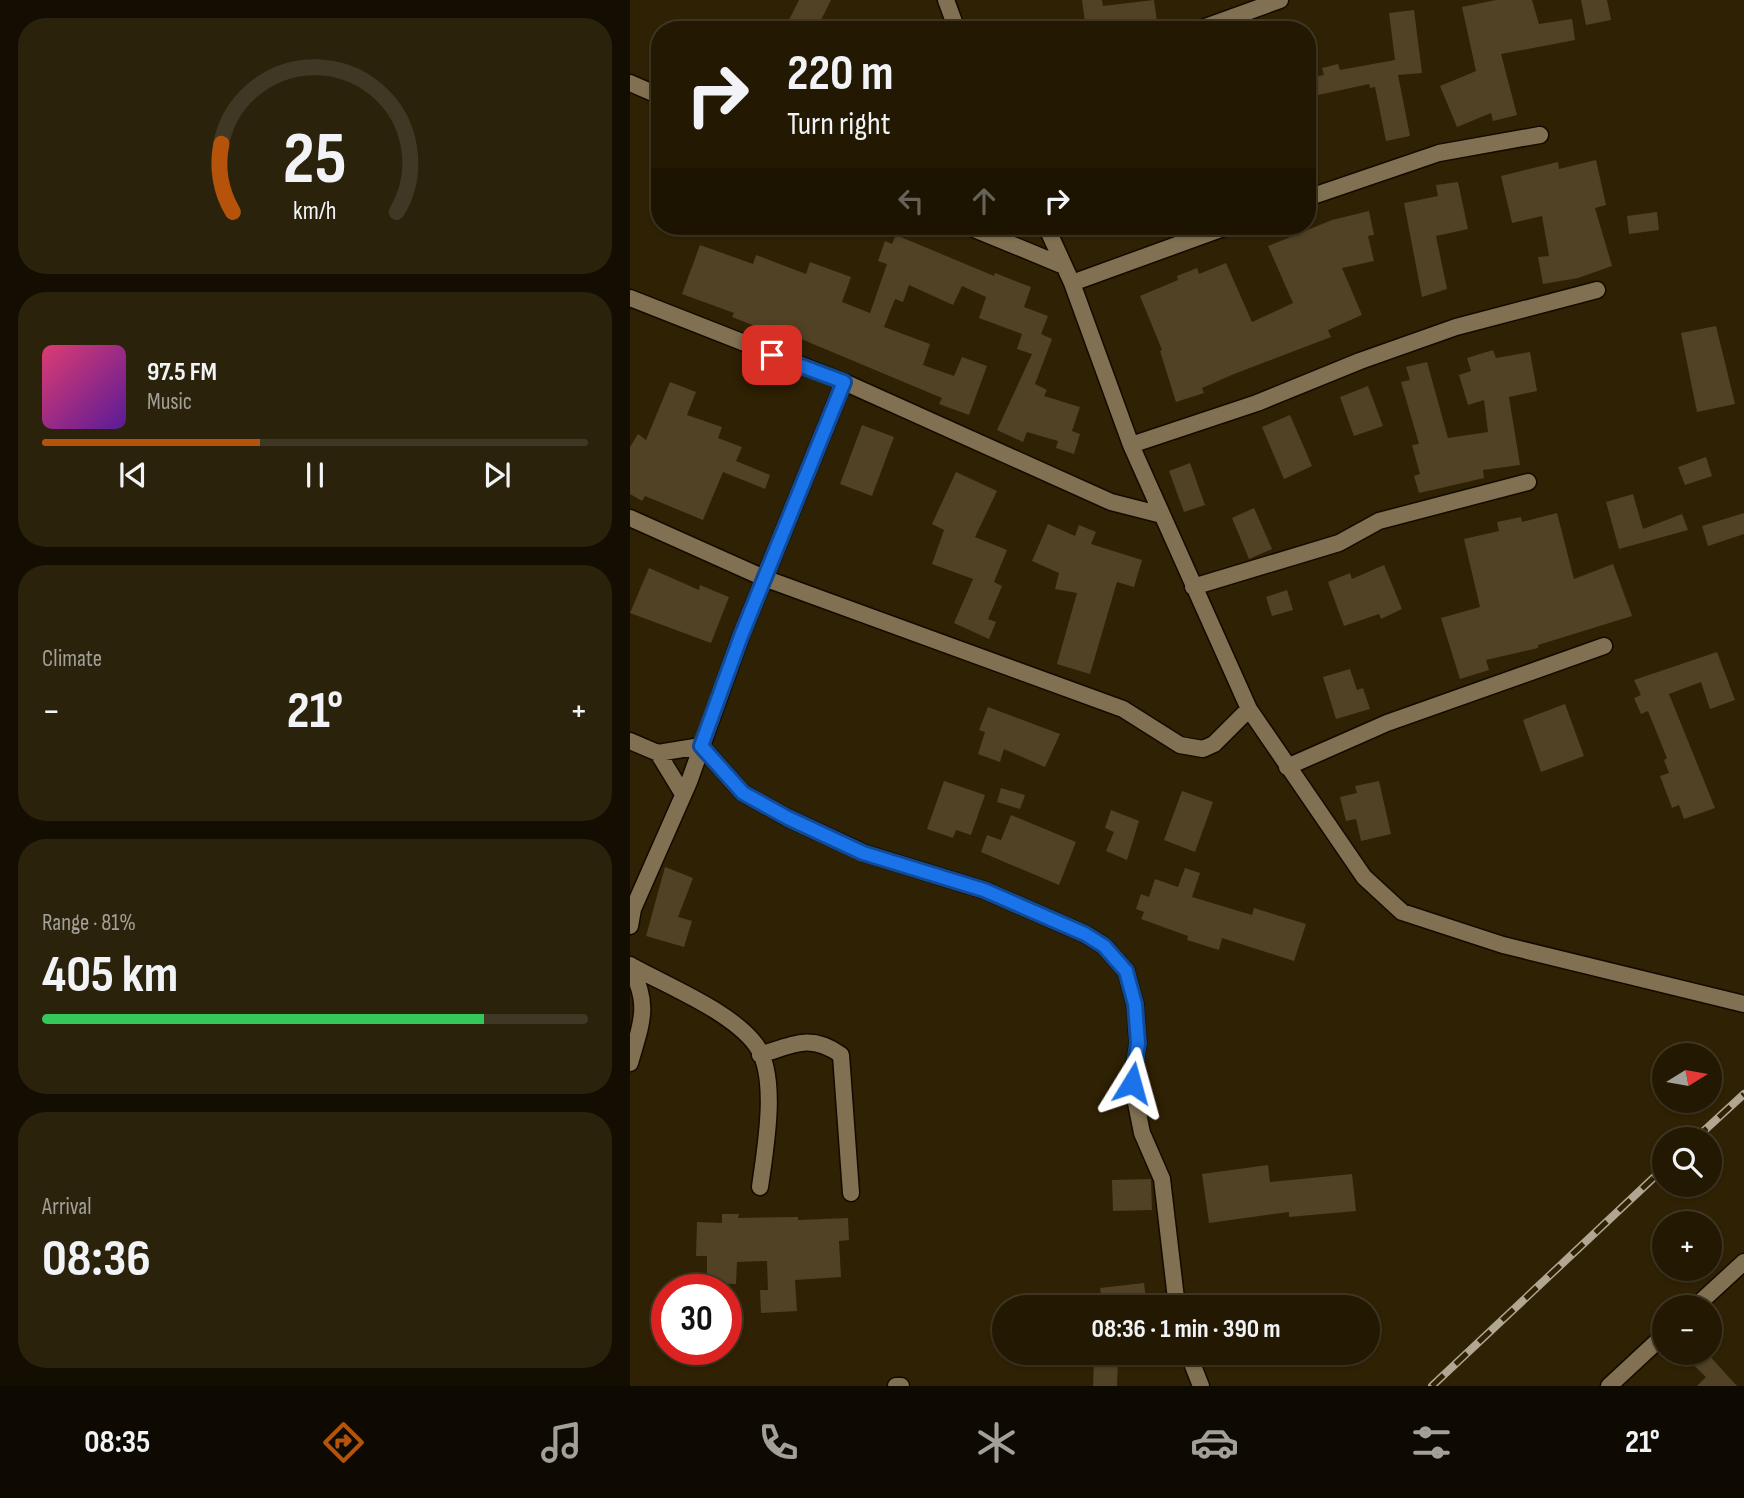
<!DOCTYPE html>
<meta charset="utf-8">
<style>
:root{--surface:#231902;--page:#2b220c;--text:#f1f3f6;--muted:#a3a099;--line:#403824;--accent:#b45309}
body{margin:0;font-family:"Sofia Sans Condensed",sans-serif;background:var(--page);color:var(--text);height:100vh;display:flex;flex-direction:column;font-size:26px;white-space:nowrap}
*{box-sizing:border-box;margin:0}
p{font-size:23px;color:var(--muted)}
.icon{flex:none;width:38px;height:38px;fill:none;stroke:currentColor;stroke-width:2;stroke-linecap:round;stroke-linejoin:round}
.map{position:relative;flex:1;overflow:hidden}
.side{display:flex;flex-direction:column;gap:18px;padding:18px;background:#130e01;width:630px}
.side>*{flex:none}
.top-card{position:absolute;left:21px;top:21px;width:665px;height:214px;border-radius:28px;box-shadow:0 2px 5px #0004,0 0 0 2px var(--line);background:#231902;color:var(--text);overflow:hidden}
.needle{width:46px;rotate:79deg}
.fabs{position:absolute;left:1022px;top:1043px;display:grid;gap:14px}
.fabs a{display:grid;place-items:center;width:70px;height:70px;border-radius:50%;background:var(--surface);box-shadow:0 2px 5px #0004,0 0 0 2px var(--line);font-size:35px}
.speed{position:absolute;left:21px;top:1274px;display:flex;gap:14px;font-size:35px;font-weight:700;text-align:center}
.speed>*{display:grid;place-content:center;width:91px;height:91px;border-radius:50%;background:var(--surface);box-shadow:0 2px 5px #0004,0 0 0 2px var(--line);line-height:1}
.speed .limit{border:10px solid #d22;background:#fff;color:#111}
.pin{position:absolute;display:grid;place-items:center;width:60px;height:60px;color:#fff;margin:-30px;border-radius:14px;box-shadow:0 4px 10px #0006}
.me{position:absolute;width:77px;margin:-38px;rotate:8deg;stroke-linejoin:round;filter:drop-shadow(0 0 5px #0008)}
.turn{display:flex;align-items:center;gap:24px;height:147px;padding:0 21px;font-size:32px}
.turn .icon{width:91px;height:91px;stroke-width:2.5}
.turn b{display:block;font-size:49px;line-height:60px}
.lanes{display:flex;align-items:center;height:66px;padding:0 21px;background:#0003;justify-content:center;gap:35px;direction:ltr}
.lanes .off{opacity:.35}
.big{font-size:52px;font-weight:700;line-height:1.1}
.side .card{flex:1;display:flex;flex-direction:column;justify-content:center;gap:10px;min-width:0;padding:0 24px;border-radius:28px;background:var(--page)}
.side .dial{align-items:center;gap:0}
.dial svg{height:182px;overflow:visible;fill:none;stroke:var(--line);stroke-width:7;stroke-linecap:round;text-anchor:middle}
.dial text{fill:var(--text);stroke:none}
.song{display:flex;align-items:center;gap:21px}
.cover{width:84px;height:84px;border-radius:10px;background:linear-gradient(135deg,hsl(340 70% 55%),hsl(270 70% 35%))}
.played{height:7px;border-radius:4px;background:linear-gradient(90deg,var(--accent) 40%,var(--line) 40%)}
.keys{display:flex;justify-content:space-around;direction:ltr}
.heat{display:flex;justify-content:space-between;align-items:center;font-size:38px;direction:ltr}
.charge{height:10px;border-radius:5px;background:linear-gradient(90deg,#34c759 81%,var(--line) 0)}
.trip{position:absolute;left:362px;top:1295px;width:388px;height:70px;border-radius:35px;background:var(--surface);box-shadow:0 2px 5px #0004,0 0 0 2px var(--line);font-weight:700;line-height:70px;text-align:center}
.menu{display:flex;height:112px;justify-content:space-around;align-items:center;background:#0e0a01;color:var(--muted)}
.menu .icon{width:49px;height:49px}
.menu .active{color:var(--accent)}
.menu b{font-size:32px;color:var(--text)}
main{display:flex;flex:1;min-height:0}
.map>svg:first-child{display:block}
.building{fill:#514225}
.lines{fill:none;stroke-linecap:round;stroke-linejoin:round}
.street-casing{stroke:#140a00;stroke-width:19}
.street{stroke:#817152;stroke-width:16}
.rail-casing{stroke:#b0a691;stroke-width:8}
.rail{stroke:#2f2103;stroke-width:5;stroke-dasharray:16;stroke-linecap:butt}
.route-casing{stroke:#114b97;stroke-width:18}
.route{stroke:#1a73e8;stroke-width:12}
</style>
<main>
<section class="side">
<div class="card dial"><svg viewBox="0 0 100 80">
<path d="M14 69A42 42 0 1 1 86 69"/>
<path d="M14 69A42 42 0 0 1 9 39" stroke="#b45309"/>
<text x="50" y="56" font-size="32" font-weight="700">25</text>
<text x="50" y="72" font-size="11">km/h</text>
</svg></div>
<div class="card">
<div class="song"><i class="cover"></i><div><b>97.5 FM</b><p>Music</p></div></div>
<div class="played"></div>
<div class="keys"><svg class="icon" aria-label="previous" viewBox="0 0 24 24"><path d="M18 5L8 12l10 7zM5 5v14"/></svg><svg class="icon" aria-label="pause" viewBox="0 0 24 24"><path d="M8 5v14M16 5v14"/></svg><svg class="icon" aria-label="next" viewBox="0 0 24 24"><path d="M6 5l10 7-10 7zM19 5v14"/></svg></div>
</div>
<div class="card"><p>Climate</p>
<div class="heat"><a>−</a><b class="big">21°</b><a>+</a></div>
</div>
<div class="card"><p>Range · 81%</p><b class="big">405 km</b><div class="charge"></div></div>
<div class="card"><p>Arrival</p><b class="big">08:36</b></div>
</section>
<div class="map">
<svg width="1114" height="1386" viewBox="0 0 1114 1386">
<rect width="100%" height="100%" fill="#2f2103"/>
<path class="building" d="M 169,0 L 201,0 L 186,30 L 164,30 L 156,26 Z
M 452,0 L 472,0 L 473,6 L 524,0 L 527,22 L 456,30 Z
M 866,0 L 902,0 L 909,24 L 942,19 L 945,40 L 871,54 L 887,115 L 863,121 L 861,113 L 827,127 L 810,86 L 846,71 L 832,7 Z
M 951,0 L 977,0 L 981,20 L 956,25 Z
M 784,10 L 792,73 L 768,75 L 780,136 L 756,141 L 745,87 L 740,88 L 739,84 L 688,95 L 683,77 L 694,75 L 692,68 L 708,64 L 710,70 L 765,60 L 759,13 Z
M 966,160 L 976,205 L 965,208 L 982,266 L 948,278 L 913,284 L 908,257 L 919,256 L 912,216 L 882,223 L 871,176 L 928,162 L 929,169 Z
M 828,182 L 838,229 L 806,236 L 817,289 L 792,297 L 774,203 L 808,196 L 806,185 Z
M 739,211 L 744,235 L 738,236 L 744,261 L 712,268 L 732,315 L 698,330 L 701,337 L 604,374 L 572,388 L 574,393 L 546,402 L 530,351 L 532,350 L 510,296 L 548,280 L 547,276 L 567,268 L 569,274 L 596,263 L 622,322 L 663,303 L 638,246 L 702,220 Z
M 1027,212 L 1029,230 L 999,234 L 997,216 Z
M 266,235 L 364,276 L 365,273 L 401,287 L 394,307 L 418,316 L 411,334 L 422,339 L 405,384 L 417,390 L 414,396 L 450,407 L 442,431 L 450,434 L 444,454 L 426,448 L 428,441 L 397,432 L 393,442 L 367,430 L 402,354 L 387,349 L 392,334 L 349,318 L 356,297 L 332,286 L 323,305 L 279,285 L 273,302 L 265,299 L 254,327 L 300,344 L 293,365 L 324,376 L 332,357 L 357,366 L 339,415 L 309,404 L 312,398 L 140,326 L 138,331 L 102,317 L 104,313 L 52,294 L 70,245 L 123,264 L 126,255 L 176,274 L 180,262 L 221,277 L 212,302 L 240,313 L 257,264 L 248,261 L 255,241 L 262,244 Z
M 1086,326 L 1105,404 L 1067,412 L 1051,333 Z
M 863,350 L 866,358 L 900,352 L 907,391 L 879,397 L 890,465 L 853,470 L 854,478 L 789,493 L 784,476 L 790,474 L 782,445 L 789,444 L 771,382 L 780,380 L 776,367 L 797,362 L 818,438 L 858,432 L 854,400 L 838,405 L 829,375 L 841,371 L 837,358 Z
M 40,382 L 66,392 L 57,415 L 92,427 L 88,438 L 112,447 L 106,461 L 140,475 L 135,489 L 93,472 L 73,520 L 15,496 L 12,501 L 0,494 L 0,447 L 8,434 L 16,440 Z
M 738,386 L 753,426 L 724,436 L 710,397 Z
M 660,415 L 682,466 L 654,479 L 632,427 Z
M 232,425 L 264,437 L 242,496 L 210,484 Z
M 1076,457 L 1082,476 L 1055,485 L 1048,467 Z
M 560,463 L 575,505 L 554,512 L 539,471 Z
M 326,472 L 367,491 L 345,537 L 377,550 L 364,582 L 372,586 L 358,619 L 366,622 L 359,639 L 324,623 L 343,579 L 302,564 L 314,530 L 302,524 Z
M 1003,494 L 1013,529 L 1052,514 L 1058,530 L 989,549 L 976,502 Z
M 624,508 L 642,549 L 619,559 L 602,518 Z
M 927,513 L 944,579 L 983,564 L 1002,616 L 908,645 L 908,648 L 856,660 L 859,670 L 830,679 L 811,618 L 850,607 L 834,539 L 869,531 L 867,522 L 891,517 L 892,522 Z
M 1114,513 L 1114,534 L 1078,546 L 1072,526 Z
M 418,524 L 445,536 L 449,525 L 466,532 L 461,544 L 512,560 L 504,587 L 487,582 L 460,674 L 427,664 L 447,593 L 425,589 L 429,573 L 402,561 Z
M 754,565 L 772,609 L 751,619 L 749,614 L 714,626 L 698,582 L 720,573 L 722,579 Z
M 19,568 L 69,590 L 70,585 L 99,597 L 81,643 L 0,613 Z
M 657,590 L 663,610 L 642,616 L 636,597 Z
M 1087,652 L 1105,700 L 1080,709 L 1071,682 L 1039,694 L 1085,808 L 1054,819 L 1049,805 L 1042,808 L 1030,776 L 1039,773 L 1034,760 L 1037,758 L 1018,711 L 1011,714 L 1004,698 L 1011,695 L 1004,680 Z
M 720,669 L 727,690 L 733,688 L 740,709 L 706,719 L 693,677 Z
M 935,704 L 954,756 L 911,772 L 893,720 Z
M 358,707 L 430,734 L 415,767 L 374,749 L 370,762 L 348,754 L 355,732 L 349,730 Z
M 314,781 L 355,795 L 341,835 L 326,830 L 323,838 L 297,829 Z
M 749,781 L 761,834 L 731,841 L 726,819 L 716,821 L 710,797 L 727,793 L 725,786 Z
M 371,788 L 395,795 L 390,809 L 367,802 Z
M 552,791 L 583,802 L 565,852 L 534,840 Z
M 481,810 L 509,821 L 497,860 L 476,851 L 484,832 L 475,828 Z
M 381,815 L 446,842 L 429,885 L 351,852 L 357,835 L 371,840 Z
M 35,867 L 63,878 L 48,917 L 62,921 L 54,947 L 16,936 Z
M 555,868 L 570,873 L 562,897 L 622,915 L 624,908 L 676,924 L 664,961 L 592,938 L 589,950 L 557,940 L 558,936 L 511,919 L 514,912 L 506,909 L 511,894 L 519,897 L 525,879 L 548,887 Z
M 638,1165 L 640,1182 L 722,1174 L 726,1211 L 659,1217 L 659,1212 L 579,1223 L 572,1174 Z
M 521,1179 L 522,1210 L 483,1211 L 482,1180 Z
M 92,1214 L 109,1214 L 108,1218 L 168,1217 L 168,1220 L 218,1218 L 219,1240 L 209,1241 L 211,1277 L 165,1280 L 167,1311 L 131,1313 L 130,1290 L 138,1290 L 137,1261 L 107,1262 L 106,1284 L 77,1283 L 77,1256 L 66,1256 L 67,1222 L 92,1223 Z
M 514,1283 L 517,1307 L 473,1307 L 470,1288 Z
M 1051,1353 L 1077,1353 L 1107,1386 L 1067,1386 L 1076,1377 Z
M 464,1360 L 488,1361 L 487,1386 L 463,1386 Z"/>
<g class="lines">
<g class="street-casing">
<path id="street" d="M 316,0 L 327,30
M 567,30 L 650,0
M 0,83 L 30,96
M 677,198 L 809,153 L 910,135
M 337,226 L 434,266
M 416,226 L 442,283 L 501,445 L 619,709 L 734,877 L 772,912 L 873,945 L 1114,1004
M 442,283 L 599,226
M 0,298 L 214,382 L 481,502 L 532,515
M 501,445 L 627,403 L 730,361 L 826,327 L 967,290
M 0,518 L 134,578 L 493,709 L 550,745 L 573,749 L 584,744 L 619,709
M 563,587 L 709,543 L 749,521 L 898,482
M 0,741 L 28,753 L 71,746 L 113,793 L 158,818 L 234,853 L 354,890 L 455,934 L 474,946 L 496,971 L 505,1004 L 508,1043 L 502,1083 L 512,1133 L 532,1179 L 547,1307
M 28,753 L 53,794
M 657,767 L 757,723 L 974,646
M 0,926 L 3,909 L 59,782 L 111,636 L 214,382
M 0,965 C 37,986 101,1011 126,1045 C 149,1076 135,1150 130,1187
M 0,967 C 21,1005 11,1024 0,1063
M 130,1055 C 163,1045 180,1033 211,1055 L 221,1193
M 1065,1307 L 1114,1262
M 558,1353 L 571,1386
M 266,1386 L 271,1386
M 979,1386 L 1034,1335"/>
</g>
<use href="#street" class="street"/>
<g class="rail-casing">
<path id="rail" d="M 1065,1139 L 1114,1094
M 802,1386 L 1034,1168"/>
</g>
<use href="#rail" class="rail"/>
</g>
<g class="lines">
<g class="route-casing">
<path id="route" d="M 142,355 L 214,382 L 111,636 L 71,746 L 113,793 L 158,818 L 233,853 L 354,890 L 455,934 L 474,946 L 496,971 L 505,1004 L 508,1043 L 502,1083"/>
</g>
<use href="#route" class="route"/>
</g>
</svg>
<div class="fabs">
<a><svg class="needle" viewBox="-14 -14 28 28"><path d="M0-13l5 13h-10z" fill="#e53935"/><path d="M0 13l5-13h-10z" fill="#a3a099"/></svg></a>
<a><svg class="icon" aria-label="search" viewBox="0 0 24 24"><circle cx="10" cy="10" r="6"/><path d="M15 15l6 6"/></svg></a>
<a>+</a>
<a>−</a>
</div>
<div class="speed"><div class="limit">30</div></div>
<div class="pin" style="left:142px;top:355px;background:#d93025"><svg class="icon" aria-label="arrive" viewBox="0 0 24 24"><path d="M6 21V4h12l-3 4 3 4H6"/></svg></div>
<svg class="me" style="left:502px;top:1083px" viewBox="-20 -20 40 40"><path d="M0-17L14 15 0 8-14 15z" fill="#1a73e8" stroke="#fff" stroke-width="4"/></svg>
<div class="trip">08:36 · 1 min · 390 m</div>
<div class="top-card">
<div class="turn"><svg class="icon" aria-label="right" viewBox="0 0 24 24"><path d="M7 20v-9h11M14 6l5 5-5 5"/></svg><div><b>220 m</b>Turn right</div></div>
<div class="lanes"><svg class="icon off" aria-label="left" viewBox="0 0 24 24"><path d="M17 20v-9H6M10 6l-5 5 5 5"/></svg><svg class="icon off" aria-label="ahead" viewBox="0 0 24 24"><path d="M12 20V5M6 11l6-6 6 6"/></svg><svg class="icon" aria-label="right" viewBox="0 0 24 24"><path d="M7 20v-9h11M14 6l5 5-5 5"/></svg></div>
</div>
</div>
</main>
<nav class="menu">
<b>08:35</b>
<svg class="icon active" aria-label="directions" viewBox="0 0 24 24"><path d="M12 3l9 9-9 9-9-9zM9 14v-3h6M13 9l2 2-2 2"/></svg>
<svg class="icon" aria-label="music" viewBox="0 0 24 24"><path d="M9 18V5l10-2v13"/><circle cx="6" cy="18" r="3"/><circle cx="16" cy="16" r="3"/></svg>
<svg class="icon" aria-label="phone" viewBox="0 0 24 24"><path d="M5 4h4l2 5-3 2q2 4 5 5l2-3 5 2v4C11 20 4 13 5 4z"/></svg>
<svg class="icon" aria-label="climate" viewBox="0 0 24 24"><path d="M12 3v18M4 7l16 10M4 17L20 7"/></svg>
<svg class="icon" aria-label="car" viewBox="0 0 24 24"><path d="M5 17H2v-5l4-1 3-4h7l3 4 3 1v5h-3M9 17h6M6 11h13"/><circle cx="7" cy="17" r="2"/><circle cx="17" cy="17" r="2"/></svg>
<svg class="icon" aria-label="filters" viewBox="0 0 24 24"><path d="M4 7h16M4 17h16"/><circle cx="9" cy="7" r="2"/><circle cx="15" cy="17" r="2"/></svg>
<b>21°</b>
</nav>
